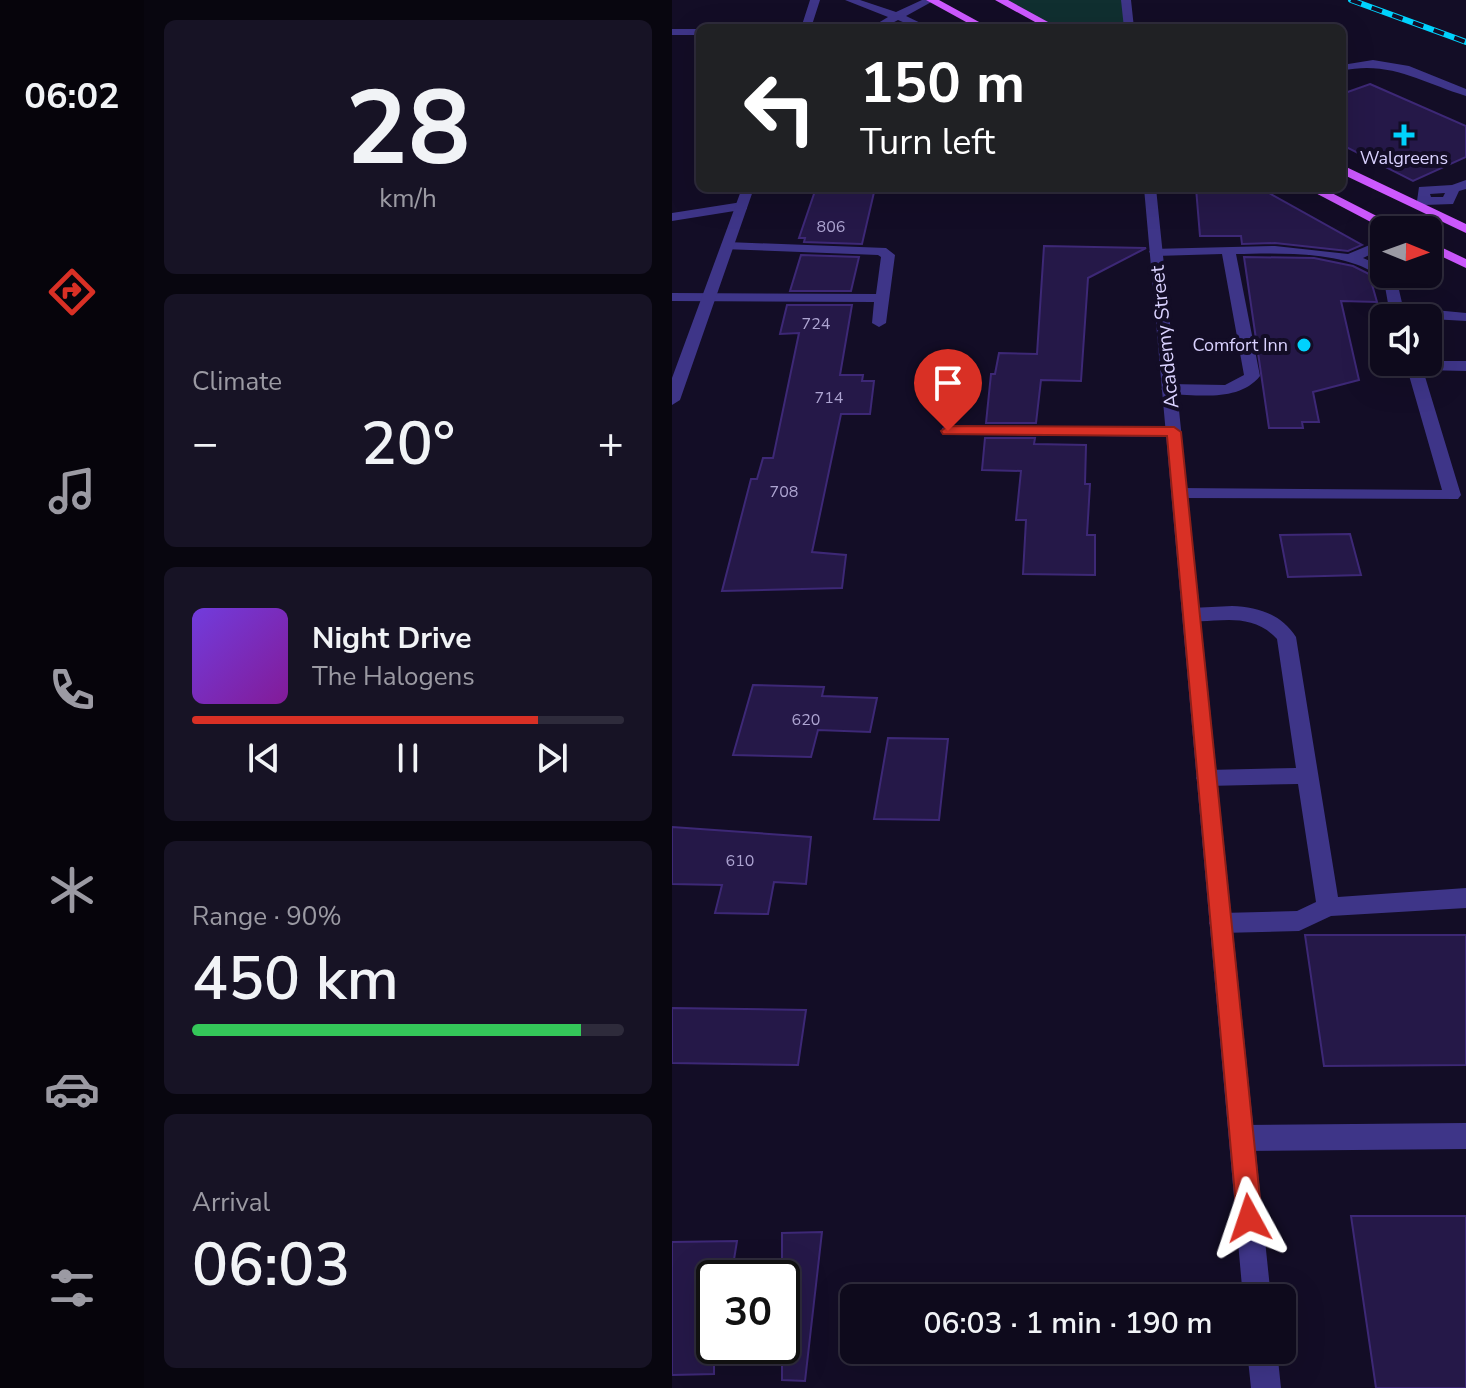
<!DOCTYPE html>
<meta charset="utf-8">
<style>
:root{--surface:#0e0a1c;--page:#171325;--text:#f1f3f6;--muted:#9b9aa3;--line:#2e2b3b;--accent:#d93025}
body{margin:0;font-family:"Nunito Sans",sans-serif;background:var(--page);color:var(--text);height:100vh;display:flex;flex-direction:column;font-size:30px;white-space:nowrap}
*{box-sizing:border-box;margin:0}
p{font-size:26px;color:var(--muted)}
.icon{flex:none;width:44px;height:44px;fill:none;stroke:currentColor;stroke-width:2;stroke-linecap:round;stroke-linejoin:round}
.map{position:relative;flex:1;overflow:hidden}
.panel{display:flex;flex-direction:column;gap:20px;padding:20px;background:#08060f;width:528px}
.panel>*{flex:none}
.top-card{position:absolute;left:24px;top:24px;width:650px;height:168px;border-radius:12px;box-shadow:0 8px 32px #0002,0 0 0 2px var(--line);background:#202124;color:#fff;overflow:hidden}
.needle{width:52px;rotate:91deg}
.controls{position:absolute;left:698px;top:216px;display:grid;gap:16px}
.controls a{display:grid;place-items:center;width:72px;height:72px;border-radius:12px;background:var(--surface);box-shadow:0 8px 32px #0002,0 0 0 2px var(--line);font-size:40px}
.speed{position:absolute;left:24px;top:1260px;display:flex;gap:16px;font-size:40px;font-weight:700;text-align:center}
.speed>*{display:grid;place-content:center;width:104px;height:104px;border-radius:50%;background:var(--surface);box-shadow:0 8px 32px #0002,0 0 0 2px var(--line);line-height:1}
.speed .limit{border:4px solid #111;border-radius:12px;background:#fff;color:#111}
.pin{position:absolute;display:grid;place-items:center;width:68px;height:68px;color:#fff;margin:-82px -34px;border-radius:50% 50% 50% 0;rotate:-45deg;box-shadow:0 0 8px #0007}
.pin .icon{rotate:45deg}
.me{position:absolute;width:88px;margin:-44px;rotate:355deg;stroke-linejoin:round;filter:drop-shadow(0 0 6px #0008)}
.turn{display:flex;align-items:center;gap:28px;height:168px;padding:0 32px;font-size:36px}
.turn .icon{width:104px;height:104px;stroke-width:2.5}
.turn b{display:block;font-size:56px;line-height:68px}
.big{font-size:60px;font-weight:600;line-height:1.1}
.panel .widget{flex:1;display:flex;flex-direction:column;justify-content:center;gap:12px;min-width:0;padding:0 28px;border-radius:12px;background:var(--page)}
.panel .dial{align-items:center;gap:0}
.dial b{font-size:104px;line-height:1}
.song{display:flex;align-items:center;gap:24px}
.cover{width:96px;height:96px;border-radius:12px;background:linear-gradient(135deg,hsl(260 70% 55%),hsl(290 70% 35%))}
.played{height:8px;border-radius:4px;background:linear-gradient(90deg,var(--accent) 80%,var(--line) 80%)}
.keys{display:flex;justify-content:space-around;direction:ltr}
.heat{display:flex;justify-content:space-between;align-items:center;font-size:44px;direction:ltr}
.charge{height:12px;border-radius:6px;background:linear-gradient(90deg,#34c759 90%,var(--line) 0)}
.trip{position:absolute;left:168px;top:1284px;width:456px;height:80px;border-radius:12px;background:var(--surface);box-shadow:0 8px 32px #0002,0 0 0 2px var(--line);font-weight:600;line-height:80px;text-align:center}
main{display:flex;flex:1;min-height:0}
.dock{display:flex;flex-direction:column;width:144px;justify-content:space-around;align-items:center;background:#06040b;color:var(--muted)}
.dock .icon{width:56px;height:56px}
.dock .on{color:var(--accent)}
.dock b{font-size:36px;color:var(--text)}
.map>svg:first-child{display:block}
.green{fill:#102f30}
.building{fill:#251848;stroke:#3d2876;stroke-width:2}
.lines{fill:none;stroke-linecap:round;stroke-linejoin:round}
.service{fill:#3e3588;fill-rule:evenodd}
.minor{fill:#3e3588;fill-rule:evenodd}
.primary{fill:#cd59ff;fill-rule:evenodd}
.rail-casing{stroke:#00d2fd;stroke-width:6}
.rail{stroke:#130d26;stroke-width:4;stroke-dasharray:11;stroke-linecap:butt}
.route{fill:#d93025;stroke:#8d1f18;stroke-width:2}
.poi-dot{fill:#00d2fd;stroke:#130d26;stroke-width:3}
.labels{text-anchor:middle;stroke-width:8;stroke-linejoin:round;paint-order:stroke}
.number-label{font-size:16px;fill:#ada4d1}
.far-poi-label{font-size:18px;fill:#dad2ff;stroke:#130d26}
.street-label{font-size:20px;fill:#dad2ff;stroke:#130d26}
</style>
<main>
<nav class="dock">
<b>06:02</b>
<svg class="icon on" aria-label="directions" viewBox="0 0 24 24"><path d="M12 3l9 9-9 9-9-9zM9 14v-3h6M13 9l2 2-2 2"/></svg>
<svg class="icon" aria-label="music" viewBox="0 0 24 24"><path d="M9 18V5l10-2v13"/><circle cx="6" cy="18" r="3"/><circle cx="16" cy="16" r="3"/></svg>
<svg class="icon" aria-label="phone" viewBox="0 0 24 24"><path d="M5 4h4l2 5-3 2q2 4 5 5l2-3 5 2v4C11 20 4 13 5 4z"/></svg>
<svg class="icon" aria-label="climate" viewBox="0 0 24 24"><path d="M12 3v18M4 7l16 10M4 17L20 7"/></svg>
<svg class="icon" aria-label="car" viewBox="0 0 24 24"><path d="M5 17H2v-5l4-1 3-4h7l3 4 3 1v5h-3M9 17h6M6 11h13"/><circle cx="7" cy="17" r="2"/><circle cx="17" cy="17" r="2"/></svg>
<svg class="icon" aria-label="filters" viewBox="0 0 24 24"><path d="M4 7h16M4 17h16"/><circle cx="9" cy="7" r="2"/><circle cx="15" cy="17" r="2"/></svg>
</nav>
<section class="panel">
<div class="widget dial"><b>28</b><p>km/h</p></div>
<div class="widget"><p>Climate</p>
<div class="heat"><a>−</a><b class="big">20°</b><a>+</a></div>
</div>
<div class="widget">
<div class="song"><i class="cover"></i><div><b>Night Drive</b><p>The Halogens</p></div></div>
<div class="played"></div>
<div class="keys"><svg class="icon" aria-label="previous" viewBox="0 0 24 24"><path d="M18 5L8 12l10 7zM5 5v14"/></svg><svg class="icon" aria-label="pause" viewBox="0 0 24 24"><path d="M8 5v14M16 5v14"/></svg><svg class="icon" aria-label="next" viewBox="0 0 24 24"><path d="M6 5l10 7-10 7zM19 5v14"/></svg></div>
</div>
<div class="widget"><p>Range · 90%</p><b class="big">450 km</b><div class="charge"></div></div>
<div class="widget"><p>Arrival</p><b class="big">06:03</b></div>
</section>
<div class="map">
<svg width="794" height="1388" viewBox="0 0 794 1388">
<rect width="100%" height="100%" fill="#130d26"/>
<path class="green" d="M 328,0 L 454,0 L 457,28 L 382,28 Z"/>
<path class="building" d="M 698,84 L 794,126 L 794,157 L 741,181 L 670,145 L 670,94 Z
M 144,188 L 203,188 L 190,244 L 132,242 L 133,238 L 127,238 Z
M 524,188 L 588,188 L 690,245 L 676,251 L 603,243 L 570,244 L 569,236 L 528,236 Z
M 372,246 L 474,248 L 416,278 L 409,381 L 369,380 L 364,423 L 314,423 L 319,374 L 323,374 L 327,353 L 365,354 Z
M 129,255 L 187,257 L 179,291 L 118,291 Z
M 572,257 L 642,258 L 681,266 L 697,274 L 705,302 L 669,301 L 687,380 L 641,392 L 647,422 L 630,422 L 631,428 L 597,428 Z
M 115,305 L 180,305 L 168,375 L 191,375 L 190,381 L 202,381 L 198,414 L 169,414 L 140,552 L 174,555 L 170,588 L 50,591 L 79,479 L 85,479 L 91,458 L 101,458 L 127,333 L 108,334 Z
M 313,438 L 363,438 L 362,444 L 414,445 L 413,484 L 418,484 L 415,535 L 423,535 L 423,575 L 351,574 L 354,520 L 344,520 L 349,471 L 310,470 Z
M 678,534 L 689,575 L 616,577 L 608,535 Z
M 81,685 L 152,687 L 150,696 L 205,698 L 198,732 L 146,730 L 139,757 L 61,755 Z
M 216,738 L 276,739 L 267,820 L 202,819 Z
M 0,827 L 139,837 L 134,884 L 102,882 L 96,914 L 43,913 L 50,885 L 0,884 Z
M 633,935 L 794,935 L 794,1065 L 652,1066 Z
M 0,1008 L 134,1010 L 126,1065 L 0,1063 Z
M 679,1216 L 794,1216 L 794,1388 L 704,1388 Z
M 150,1232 L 133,1381 L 110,1380 L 110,1233 Z
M 65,1241 L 59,1278 L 42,1278 L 42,1374 L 0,1375 L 0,1242 Z"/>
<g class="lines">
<path class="service" d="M 173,0 L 188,0 L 224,12 L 250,0 L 263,0 L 234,16 L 259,28 L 245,28 L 226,20 L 211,28 L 198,28 L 216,17 Z
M 0,29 L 28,29 L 28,35 L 0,35 Z
M 701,60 L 737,66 L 794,89 L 794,96 C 751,83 717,60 670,71 L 670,65 Z
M 794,180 L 794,189 L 787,191 L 781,204 L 752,205 L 745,201 L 747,187 L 780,185 ZM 773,193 L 771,197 L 759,197 L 758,194 Z
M 70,202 L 75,203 L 75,209 L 0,221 L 0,213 Z
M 712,239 L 712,248 L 691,258 L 712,267 L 712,274 L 724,277 L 731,307 L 794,313 L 794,321 L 725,317 L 717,309 L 712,281 C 682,250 605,253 564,254 L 588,376 C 567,402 527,395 497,394 L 489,389 L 497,384 L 553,385 L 572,375 L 550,254 L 484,256 L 477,252 L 479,249 L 603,246 L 676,254 Z
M 55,242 L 214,248 L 223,255 L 214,323 L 207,327 L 200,323 L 202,302 L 0,301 L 0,293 L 204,294 L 209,257 L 206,255 L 50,249 L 50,243 Z
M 756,361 L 794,361 L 794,371 L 751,370 L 789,495 L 786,499 L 508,498 L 499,493 L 508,488 L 770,490 L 734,365 L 736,362 Z
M 276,426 L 502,427 L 510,432 L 502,437 L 270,434 L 270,428 Z
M 560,606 C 586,607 609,614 624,637 L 666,897 L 794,888 L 794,908 L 659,916 L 627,931 L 549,933 L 541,930 L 537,923 L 541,916 L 549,913 L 625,911 L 644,902 L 626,784 L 535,786 L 528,784 L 524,778 L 528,772 L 535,770 L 624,768 L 605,639 C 572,603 524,633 510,615 L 519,608 Z
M 794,1123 L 794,1149 L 570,1151 L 561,1147 L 557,1138 L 561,1129 L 570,1125 Z"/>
<path class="minor" d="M 138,0 L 148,0 L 139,28 L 129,28 Z
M 449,0 L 459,0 L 462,28 L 452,28 Z
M 70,188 L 82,188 L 8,400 L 0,405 L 0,378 Z
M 472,188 L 484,188 L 599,1298 L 571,1298 Z
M 575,1350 L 605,1350 L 609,1388 L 579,1388 Z"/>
<path class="primary" d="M 254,0 L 267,0 L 318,28 L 305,28 Z
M 323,0 L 336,0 L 387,28 L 374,28 Z
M 670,165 L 794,224 L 794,233 L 670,174 Z
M 634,188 L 650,188 L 732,230 L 714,230 Z
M 756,241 L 794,259 L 794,268 L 756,250 Z"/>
<g class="rail-casing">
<path id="rail" d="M 679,0 L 794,42"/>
</g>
<use href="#rail" class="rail"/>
</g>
<path class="route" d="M 276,426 L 502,427 L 509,432 L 590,1218 L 586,1227 L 577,1231 L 568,1227 L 565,1218 L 495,436 L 271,434 L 269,431 Z"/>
<g class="poi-dot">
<path d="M728 123h8v8h8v8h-8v8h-8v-8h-8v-8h8z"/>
<circle cx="632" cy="345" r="8"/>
</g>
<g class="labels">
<g class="number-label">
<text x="159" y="232">806</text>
<text x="144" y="329">724</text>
<text x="157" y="403">714</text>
<text x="112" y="497">708</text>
<text x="134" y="725">620</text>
<text x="68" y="866">610</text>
</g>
<g class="far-poi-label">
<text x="732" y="164">Walgreens</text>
<text x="616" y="351" text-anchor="end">Comfort Inn</text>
</g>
<g class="street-label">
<text transform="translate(492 337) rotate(-96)" y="7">Academy Street</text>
</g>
</g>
</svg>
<div class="controls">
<a><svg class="needle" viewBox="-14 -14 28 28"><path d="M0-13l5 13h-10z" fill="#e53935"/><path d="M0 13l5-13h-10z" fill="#9b9aa3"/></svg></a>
<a><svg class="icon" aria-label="sound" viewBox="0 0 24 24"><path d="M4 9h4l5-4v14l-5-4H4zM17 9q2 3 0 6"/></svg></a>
</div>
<div class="speed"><div class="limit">30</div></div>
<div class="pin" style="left:276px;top:431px;background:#d93025"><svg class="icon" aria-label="arrive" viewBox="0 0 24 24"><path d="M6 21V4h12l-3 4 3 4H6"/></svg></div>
<svg class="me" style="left:577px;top:1218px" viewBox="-20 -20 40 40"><path d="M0-17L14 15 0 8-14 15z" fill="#d93025" stroke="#fff" stroke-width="4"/></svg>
<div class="trip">06:03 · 1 min · 190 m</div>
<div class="top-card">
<div class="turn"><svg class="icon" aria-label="left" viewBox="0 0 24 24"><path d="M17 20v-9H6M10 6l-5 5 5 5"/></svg><div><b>150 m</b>Turn left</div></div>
</div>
</div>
</main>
